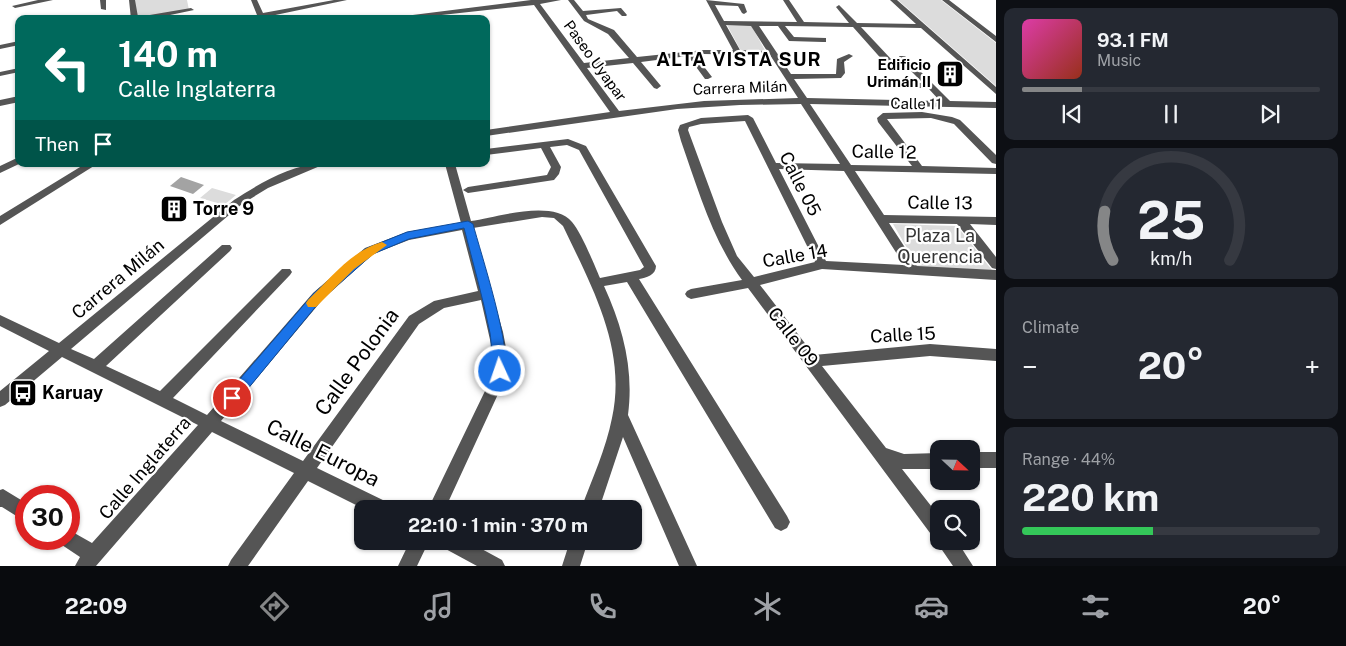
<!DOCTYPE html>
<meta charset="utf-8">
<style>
:root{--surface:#171b24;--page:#242831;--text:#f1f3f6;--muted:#9ea1a6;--line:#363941;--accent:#858687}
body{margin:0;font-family:"Public Sans",sans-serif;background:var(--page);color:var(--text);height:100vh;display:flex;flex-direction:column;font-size:19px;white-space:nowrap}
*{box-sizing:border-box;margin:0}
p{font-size:16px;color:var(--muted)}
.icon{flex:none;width:28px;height:28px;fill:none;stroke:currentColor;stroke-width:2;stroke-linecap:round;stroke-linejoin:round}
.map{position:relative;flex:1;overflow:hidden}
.details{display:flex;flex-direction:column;gap:8px;padding:8px;background:#0d0f14;width:350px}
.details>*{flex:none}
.banner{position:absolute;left:15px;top:15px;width:475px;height:152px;border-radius:10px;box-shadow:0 1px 4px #0004;background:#00695c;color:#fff;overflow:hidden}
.needle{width:32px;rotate:112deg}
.fabs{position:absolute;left:930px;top:440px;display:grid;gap:10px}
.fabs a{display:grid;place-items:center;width:50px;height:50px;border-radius:10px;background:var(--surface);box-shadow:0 1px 4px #0004;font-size:25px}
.speed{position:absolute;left:15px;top:485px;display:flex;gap:10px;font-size:25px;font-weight:700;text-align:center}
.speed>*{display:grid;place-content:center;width:65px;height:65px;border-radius:50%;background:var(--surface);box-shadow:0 1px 4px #0004;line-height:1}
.speed .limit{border:8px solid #d22;background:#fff;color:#111}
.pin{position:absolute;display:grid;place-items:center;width:42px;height:42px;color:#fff;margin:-21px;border:2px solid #fff;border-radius:50%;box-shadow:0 1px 5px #0007}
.me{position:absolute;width:55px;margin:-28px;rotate:357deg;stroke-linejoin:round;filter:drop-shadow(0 0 4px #0008)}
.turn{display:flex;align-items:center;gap:18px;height:105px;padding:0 20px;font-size:22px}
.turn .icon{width:65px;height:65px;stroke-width:2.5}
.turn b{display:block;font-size:35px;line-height:42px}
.then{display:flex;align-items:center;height:48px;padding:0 20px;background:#0003;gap:10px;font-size:19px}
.big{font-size:38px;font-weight:700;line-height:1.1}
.details .card{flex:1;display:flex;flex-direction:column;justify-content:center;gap:8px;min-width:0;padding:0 18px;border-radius:10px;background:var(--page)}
.details .dial{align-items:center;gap:0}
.dial svg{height:130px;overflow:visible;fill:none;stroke:var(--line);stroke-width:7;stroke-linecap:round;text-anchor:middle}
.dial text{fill:var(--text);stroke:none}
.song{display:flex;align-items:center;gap:15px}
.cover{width:60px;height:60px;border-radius:8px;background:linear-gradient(135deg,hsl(320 70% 55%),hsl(10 70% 35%))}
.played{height:5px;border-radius:2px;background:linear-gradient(90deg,var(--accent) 20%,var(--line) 20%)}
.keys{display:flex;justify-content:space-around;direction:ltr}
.heat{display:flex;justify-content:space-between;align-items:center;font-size:28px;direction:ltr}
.charge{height:8px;border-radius:4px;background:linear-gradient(90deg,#34c759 44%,var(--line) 0)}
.trip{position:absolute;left:354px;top:500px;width:288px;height:50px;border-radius:10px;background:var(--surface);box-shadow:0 1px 4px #0004;font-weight:700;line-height:50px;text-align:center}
.tab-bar{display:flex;height:80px;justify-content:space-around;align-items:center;background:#090b0e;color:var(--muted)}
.tab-bar .icon{width:35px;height:35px}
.tab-bar .active{color:var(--accent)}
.tab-bar b{font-size:22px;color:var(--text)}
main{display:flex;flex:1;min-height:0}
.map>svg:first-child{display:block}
.green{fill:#dcdcdc}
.water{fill:#a3a3a3}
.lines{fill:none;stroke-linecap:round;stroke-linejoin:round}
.minor{fill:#555;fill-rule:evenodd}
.route{fill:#1a73e8;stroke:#114b97}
.slow{fill:#f59e0b}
.labels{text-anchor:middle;stroke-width:4.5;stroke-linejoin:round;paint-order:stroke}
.far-street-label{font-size:15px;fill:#000;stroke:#fff}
.far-poi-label{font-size:15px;font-weight:bold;fill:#000;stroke:#fff;text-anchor:end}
.street-label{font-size:18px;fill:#000;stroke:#fff}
.poi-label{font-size:18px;font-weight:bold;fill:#000;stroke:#fff;text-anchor:start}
.park-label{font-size:18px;fill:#333;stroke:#fff}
.far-district-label{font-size:19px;font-weight:bold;letter-spacing:1px;fill:#000;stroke:#fff}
.near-street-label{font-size:21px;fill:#000;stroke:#fff}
</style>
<main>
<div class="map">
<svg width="996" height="566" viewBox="0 0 996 566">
<rect width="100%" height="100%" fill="#fff"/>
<path class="green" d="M 132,0 L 187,0 L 189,10 L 136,18 Z
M 898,0 L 941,0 L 996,43 L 996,86 Z
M 727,25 L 751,25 L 766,52 L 741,51 Z
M 212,188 L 236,195 L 224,205 L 200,198 Z
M 893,224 L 957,226 L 992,270 L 918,267 Z"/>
<path class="water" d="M 181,177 L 204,185 L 193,194 L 170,186 Z"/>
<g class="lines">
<path class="minor" d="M 38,0 L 53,0 L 15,8 L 12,6 Z
M 100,0 L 106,0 L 106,10 L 101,9 Z
M 129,0 L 135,0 L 138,17 L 191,8 L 194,10 L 151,19 L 131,19 Z
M 251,0 L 257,0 L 263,13 L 334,0 L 347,0 L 261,18 L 242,19 L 257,15 Z
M 531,0 L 561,0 L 540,4 L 584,63 L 629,58 L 608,34 L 584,21 L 568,0 L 574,0 L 583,11 L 621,8 L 627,15 L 626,16 L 622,16 L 617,11 L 586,15 L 588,19 L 614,30 L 637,57 L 704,50 L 733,50 L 706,0 L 744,4 L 747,12 L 744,14 L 742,13 L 738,6 L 715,5 L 724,21 L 797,22 L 783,0 L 789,0 L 804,22 L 849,23 L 836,7 L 839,5 L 857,23 L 916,24 L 890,0 L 897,0 L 996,87 L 996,94 L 921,28 L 861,27 L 891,59 L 900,61 L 899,56 L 905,56 L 950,101 L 996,102 L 996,108 L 810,104 L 851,165 L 912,166 L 878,122 L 877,118 L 883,113 L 922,112 L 952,117 L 960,120 L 996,155 L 996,164 L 992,163 L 954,124 L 931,118 L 887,119 L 922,166 L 996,168 L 996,174 L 855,171 L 884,215 L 996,217 L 996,225 L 970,224 L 996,257 L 996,269 L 992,268 L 957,224 L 889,223 L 917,266 L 996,270 L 996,280 L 822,269 L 760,285 L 814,355 L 930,344 L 996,349 L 996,361 L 930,356 L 822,366 L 886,448 L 904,454 L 939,453 L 939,469 L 902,469 L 939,516 L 939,541 L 957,541 L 973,566 L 953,566 L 940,547 L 938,539 L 933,537 L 748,288 L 691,299 L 687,297 L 685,294 L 687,291 L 691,289 L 742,280 C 712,239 698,189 681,141 L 678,130 L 680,125 L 701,118 L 748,115 L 753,118 L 776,163 L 840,164 L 801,104 L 740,105 L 677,109 L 486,136 L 486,130 L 610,112 L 534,5 L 405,19 L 381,19 ZM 726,25 L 751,26 L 767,51 L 740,50 ZM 759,26 L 778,26 L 789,41 L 823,42 L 826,42 L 826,38 L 794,37 L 785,26 L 853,27 L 885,63 L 906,66 L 923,83 L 873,82 L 869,85 L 870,87 L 928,88 L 940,101 L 807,98 L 794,79 L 841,78 L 845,73 L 844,62 L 853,56 L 849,54 L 837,59 L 836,74 L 791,74 ZM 704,54 L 770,55 L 798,98 L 704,101 L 619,111 L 587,68 L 633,63 L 654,88 L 657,89 L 661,86 L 641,62 L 688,56 L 705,79 L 708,79 L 712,77 L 695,55 ZM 745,121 L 815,262 L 754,277 L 737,256 L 722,222 L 688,130 L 689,127 L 701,124 ZM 779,169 L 844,171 L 904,265 L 826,261 Z
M 942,0 L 949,0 L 996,36 L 996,42 Z
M 19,41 L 19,45 L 0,49 L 0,45 Z
M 19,68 L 19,72 L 0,76 L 0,72 Z
M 19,96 L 19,102 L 0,106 L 0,100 Z
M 568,139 L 586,146 L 656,266 C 656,275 646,278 639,279 L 787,516 L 790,522 L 787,528 L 781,531 L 775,528 L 627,282 L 604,286 C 623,328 634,369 628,415 L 697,566 L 679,566 L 623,437 L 599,509 L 581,509 C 592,479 606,449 612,418 C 627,349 592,287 563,226 L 554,218 L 542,217 L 473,228 L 503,332 L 507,353 L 507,371 L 499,392 L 445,509 L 428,509 L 485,391 L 493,371 L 493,353 L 481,300 L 444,308 L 419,324 L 317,468 L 389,503 L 391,509 L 364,509 L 308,481 L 248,566 L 228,566 L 231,560 L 294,473 L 212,432 L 96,566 L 75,566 L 80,557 L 62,545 L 59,539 L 69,539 L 69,530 L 92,543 L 198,425 L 62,357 L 5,405 L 0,407 L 0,391 L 49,351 L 0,326 L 0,315 L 59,343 L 234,200 C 259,184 291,164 321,164 L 320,166 L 268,188 L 242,204 L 71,349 L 94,359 L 222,245 L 230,245 L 232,248 L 230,251 L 106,366 L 160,391 L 282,269 L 290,269 L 292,272 L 290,275 L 173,398 L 207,415 L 313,293 L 365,248 L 407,232 L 461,223 L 445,164 L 455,164 L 471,221 C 497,217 553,199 572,222 C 581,232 594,264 600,278 L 640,270 L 644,267 L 579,150 L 567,145 L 550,147 L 561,167 L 559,174 L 554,180 L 468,193 L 463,190 L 468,187 L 547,175 L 551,167 L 541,148 L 486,155 L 486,149 ZM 462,230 L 478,291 L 434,301 L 409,316 L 303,461 L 221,421 L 323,299 L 373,254 L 409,240 Z
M 19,157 L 19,164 L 0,173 L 0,166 Z
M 85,164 L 97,164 L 0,225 L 0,216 Z
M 971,452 L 996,452 L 996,468 L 971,468 Z
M 3,489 L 26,503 L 26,522 L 2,507 L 0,507 L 0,490 Z
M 410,541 L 429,541 L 417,566 L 398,566 Z
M 439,541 L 467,541 L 502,560 L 505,566 L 477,566 L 442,547 Z
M 570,541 L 588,541 L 580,566 L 562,566 Z"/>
</g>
<path class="route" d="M 468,221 L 473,224 C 480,251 514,354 504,375 L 500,376 L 495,375 C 491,367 492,344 490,333 C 483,298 473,263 464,228 L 409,239 L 373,254 L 322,299 L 237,402 L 232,404 L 227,402 L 225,398 L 227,394 L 314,293 L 365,249 L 407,232 Z"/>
<path class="slow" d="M 382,242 L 387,245 L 354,269 L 316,307 L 308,307 L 306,303 L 308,300 C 329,280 352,250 382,242 Z"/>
<defs>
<g id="building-square" transform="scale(1.4375)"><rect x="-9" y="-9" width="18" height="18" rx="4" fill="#000" stroke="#fff"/><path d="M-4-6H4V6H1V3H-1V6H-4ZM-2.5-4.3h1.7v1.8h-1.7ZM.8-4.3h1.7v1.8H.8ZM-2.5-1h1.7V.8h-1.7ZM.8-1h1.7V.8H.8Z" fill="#fff"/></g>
<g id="bus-square" transform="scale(1.4375)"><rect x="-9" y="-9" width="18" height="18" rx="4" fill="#000" stroke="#fff"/><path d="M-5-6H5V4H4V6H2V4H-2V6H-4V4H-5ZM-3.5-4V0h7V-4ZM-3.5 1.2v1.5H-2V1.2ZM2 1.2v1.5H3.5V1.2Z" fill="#fff"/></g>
</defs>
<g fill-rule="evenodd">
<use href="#building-square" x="950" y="74"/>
<use href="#building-square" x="174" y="209"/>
<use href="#bus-square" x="23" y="393"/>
</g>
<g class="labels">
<g class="far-street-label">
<text transform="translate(595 61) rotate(54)" y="5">Paseo Uyapar</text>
<text transform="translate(740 88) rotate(-2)" y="5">Carrera Milán</text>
<text transform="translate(916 104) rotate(1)" y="5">Calle 11</text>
</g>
<g class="far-poi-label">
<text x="931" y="70">Edificio<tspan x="931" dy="17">Urimán II</tspan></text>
</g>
<g class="street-label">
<text transform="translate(884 152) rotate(1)" y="6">Calle 12</text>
<text transform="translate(800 184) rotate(63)" y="6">Calle 05</text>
<text transform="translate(940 203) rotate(1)" y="6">Calle 13</text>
<text transform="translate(795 256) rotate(-10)" y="6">Calle 14</text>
<text transform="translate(118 279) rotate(-40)" y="6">Carrera Milán</text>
<text transform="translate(903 335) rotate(-3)" y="6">Calle 15</text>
<text transform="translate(793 337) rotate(52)" y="6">Calle 09</text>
<text transform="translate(145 468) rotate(-49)" y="6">Calle Inglaterra</text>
</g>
<g class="poi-label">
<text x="193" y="215">Torre 9</text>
<text x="42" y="399">Karuay</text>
</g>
<g class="park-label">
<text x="940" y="242">Plaza La<tspan x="940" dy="21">Querencia</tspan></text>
</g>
<g class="far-district-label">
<text x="739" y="66">ALTA VISTA SUR</text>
</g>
<g class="near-street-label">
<text transform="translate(357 362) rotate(-54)" y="7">Calle Polonia</text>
<text transform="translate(323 453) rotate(27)" y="7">Calle Europa</text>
</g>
</g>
</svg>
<div class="fabs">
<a><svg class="needle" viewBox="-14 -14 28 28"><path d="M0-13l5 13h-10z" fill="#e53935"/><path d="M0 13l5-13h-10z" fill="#9ea1a6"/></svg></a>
<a><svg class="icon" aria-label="search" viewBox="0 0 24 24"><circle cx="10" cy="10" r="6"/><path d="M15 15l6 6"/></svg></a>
</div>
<div class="speed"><div class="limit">30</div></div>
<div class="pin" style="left:232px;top:398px;background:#d93025"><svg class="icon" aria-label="arrive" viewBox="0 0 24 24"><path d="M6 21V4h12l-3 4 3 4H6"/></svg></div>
<svg class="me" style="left:500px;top:371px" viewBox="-20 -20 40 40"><circle r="17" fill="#1a73e8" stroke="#fff" stroke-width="3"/><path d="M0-11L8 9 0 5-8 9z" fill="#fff"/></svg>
<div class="trip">22:10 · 1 min · 370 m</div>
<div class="banner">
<div class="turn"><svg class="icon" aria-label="left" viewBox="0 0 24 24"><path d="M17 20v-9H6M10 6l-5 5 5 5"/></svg><div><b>140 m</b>Calle Inglaterra</div></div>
<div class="then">Then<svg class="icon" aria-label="arrive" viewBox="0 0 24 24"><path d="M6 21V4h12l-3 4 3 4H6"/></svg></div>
</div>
</div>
<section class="details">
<div class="card">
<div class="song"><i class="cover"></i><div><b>93.1 FM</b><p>Music</p></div></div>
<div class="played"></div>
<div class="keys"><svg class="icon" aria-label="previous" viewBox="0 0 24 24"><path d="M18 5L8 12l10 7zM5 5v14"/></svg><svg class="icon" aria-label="pause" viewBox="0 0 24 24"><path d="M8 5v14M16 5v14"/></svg><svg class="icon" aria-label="next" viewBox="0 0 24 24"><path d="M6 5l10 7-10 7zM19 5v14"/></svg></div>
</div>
<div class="card dial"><svg viewBox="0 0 100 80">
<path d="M14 69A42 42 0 1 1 86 69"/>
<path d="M14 69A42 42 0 0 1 9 39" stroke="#858687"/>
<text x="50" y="56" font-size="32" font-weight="700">25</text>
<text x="50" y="72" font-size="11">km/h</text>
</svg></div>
<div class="card"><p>Climate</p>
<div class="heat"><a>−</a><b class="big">20°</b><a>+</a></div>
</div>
<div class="card"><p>Range · 44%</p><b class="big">220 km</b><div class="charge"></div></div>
</section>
</main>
<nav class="tab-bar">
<b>22:09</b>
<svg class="icon active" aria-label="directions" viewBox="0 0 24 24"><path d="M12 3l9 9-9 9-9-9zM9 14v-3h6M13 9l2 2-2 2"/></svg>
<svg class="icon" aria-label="music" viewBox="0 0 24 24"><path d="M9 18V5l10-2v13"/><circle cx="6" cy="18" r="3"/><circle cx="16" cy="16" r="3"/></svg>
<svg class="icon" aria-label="phone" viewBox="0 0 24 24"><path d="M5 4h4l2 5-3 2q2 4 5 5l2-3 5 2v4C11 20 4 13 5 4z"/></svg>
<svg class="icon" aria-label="climate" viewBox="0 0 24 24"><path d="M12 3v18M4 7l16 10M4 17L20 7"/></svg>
<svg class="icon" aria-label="car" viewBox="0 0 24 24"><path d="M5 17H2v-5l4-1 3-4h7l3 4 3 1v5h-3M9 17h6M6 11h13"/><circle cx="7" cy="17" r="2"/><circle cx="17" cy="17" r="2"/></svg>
<svg class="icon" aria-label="filters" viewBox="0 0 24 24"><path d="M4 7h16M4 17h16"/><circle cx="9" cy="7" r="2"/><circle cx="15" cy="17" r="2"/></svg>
<b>20°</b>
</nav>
